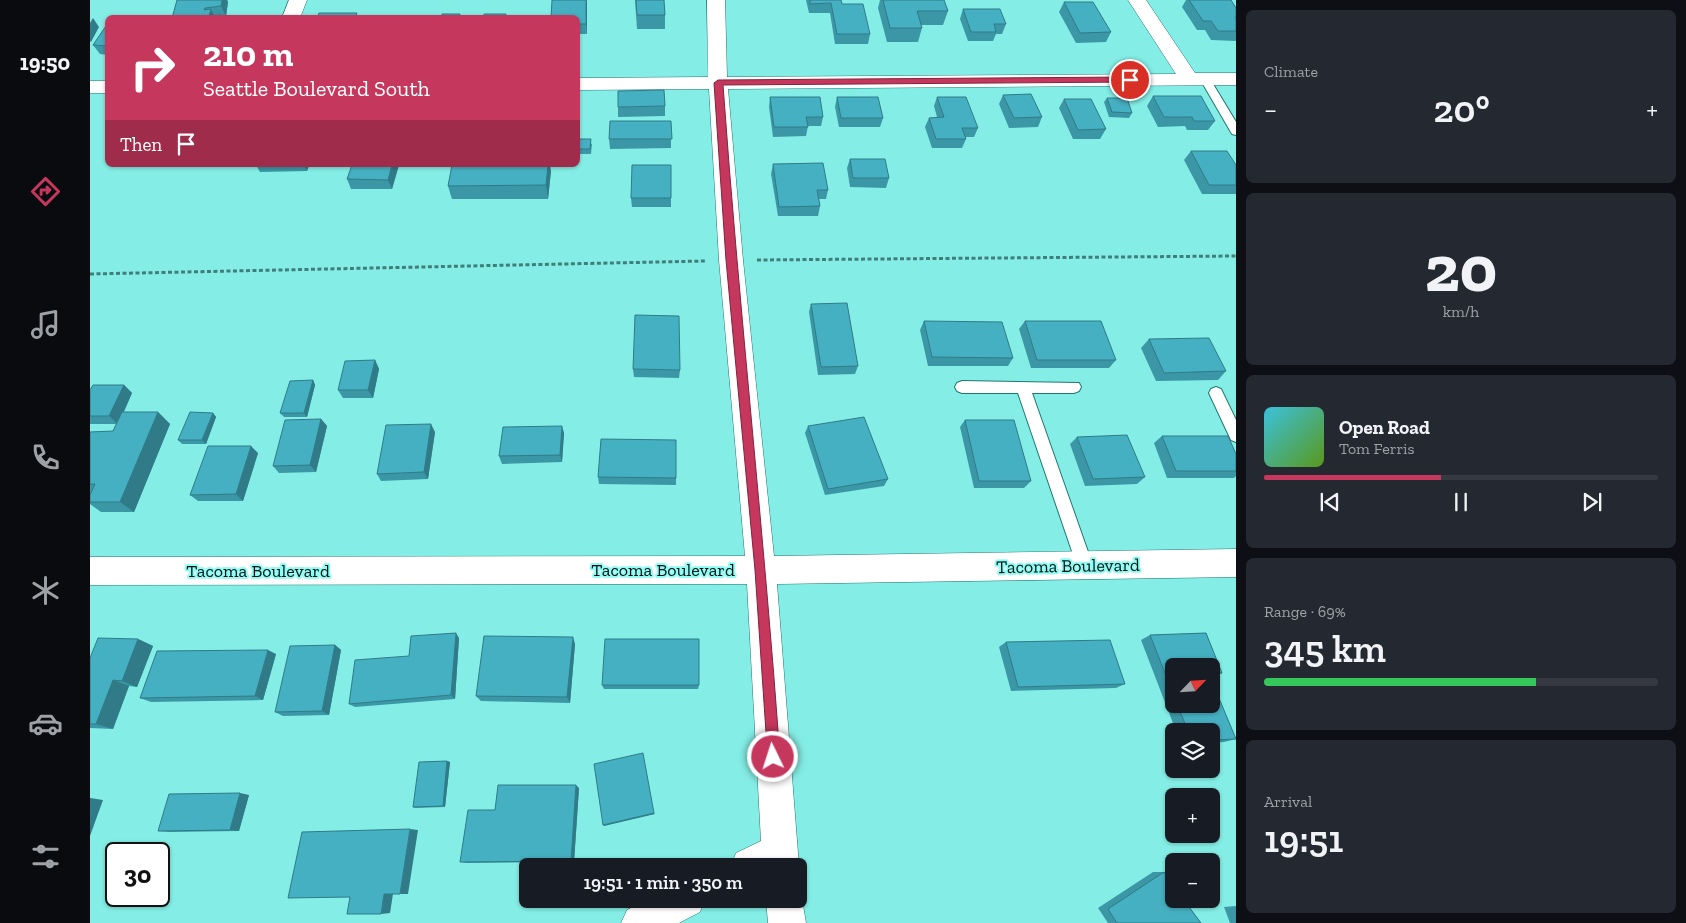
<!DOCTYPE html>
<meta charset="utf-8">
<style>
:root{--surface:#171b24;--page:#242831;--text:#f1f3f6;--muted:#9ea1a6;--line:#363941;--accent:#c6375d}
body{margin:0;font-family:"Zilla Slab",serif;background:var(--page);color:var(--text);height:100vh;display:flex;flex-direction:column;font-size:19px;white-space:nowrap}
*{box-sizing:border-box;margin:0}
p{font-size:16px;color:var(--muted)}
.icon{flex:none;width:28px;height:28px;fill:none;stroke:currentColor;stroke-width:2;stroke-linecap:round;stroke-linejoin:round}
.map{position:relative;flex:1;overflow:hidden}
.sheet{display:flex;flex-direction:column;gap:10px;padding:10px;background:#0d0f14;width:450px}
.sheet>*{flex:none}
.hud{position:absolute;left:15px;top:15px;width:475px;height:152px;border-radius:8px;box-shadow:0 1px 4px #0004;background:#c6375d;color:#fff;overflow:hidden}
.needle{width:32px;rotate:65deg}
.controls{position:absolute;left:1075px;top:658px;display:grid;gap:10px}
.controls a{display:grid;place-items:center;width:55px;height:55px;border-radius:8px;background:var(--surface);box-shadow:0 1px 4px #0004;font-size:25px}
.speed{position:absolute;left:15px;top:842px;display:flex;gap:10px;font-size:25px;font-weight:700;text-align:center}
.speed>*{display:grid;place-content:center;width:65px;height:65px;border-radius:50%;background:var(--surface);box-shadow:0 1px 4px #0004;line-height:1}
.speed .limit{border:2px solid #111;border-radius:8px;background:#fff;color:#111}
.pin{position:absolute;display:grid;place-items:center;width:42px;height:42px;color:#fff;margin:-21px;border:2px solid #fff;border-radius:50%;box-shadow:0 1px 5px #0007}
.me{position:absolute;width:55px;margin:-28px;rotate:356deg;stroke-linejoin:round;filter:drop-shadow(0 0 4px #0008)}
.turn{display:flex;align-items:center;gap:18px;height:105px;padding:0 15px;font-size:22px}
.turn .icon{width:65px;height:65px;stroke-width:2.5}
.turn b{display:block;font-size:35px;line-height:42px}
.then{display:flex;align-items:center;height:48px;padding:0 15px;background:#0003;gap:10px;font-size:19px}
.big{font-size:38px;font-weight:600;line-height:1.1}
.sheet .widget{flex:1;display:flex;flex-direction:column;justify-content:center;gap:8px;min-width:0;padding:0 18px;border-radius:8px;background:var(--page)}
.sheet .dial{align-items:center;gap:0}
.dial b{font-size:65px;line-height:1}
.song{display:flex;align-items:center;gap:15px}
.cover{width:60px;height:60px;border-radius:8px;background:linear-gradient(135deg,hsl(190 70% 55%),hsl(90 70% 35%))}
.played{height:5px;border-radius:2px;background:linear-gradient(90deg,var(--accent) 45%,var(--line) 45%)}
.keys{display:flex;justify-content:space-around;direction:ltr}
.heat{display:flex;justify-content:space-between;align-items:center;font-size:28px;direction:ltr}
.charge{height:8px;border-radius:4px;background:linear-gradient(90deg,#34c759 69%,var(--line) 0)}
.trip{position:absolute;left:429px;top:858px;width:288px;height:50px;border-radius:8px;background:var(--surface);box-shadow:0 1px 4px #0004;font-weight:600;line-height:50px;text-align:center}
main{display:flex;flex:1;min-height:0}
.tabs{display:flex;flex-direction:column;width:90px;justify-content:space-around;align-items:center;background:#090b0e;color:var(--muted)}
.tabs .icon{width:35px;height:35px}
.tabs .current{color:var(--accent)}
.tabs b{font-size:22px;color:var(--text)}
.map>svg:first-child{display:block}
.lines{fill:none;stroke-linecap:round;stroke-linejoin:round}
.service-casing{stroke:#207772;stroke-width:2}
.minor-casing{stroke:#207772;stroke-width:1}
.path{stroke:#407e79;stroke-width:3;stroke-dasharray:4 2.5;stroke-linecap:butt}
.service{fill:#fff;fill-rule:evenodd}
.minor{fill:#fff;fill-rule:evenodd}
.wall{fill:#3b97a6}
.shaded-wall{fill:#307b87}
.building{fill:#45b0c1;stroke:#307b87}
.route{fill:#c6375d;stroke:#81243c}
.labels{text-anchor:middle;stroke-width:4;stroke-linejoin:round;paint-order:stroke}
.street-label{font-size:18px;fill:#001312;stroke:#91fbf4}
</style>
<main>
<nav class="tabs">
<b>19:50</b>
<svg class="icon current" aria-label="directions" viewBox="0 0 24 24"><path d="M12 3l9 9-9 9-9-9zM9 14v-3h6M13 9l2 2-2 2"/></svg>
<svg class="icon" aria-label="music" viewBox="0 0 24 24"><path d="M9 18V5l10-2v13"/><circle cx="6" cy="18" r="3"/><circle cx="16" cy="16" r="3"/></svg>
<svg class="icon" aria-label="phone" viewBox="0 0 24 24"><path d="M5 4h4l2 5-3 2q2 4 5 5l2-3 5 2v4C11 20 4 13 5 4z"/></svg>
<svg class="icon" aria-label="climate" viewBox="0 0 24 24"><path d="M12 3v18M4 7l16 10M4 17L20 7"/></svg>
<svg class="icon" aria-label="car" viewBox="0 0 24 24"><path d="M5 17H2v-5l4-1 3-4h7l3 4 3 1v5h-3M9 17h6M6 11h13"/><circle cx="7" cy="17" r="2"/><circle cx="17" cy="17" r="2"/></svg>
<svg class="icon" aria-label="filters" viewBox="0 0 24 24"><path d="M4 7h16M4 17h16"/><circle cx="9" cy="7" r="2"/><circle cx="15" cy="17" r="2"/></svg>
</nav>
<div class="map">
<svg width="1146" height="923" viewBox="0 0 1146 923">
<rect width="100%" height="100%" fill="#84eee6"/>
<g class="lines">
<g class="service-casing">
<path id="service" d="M 1115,76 L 1120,79 L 1146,122 L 1146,135 L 1142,134 L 1110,79 Z
M 872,381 L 989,383 L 991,387 L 989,391 L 984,393 L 942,393 L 1003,566 L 1001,571 L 995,574 L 989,571 L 987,566 L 928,393 L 872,393 L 867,391 L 865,387 L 867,383 Z
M 1126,387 L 1131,389 L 1146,420 L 1146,442 L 1141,440 L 1119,393 L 1121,389 Z"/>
</g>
<g class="minor-casing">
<path id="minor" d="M 199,0 L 217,0 L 210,18 L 192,18 Z
M 617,0 L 635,0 L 637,77 L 1086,74 L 1038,0 L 1056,0 L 1105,73 L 1146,73 L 1146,85 L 638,89 L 653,260 L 684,556 L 1146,549 L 1146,577 L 687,584 L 709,866 L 708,870 L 708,866 L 641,866 L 646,853 L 671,841 L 657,584 L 0,585 L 0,557 L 655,556 L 629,260 L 619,89 L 488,90 L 488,78 L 618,77 Z
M 0,81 L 18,81 L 18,93 L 0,93 Z
M 708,887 L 712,899 L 716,923 L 678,923 L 676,899 L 708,899 Z
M 559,899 L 615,899 L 610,912 L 589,923 L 531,923 L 537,910 Z"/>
</g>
<path class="path" d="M 667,260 L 1146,256
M 0,274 L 615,261"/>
<use href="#service" class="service"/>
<use href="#minor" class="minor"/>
</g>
<path class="wall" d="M 87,0 L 137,0 L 138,2 L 136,16 L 124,17 L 125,18 L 82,18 Z
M 462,0 L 497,0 L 497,34 L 488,34 L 488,18 Z
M 545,0 L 574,0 L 575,15 L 575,29 L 547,29 Z
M 716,0 L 751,0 L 752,4 L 780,34 L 778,44 L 745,44 L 740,13 L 719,13 Z
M 790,0 L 854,0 L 858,11 L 853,25 L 831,25 L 832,28 L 828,42 L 797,42 L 788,8 Z
M 1096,0 L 1141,0 L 1146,8 L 1146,41 L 1121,40 L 1115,30 L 1107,30 L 1092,7 Z
M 974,2 L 1021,32 L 1016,42 L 986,43 L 969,12 Z
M 873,9 L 916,24 L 912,34 L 906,34 L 903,41 L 878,41 L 870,19 Z
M 18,23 L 18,55 L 10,54 L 3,45 Z
M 913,95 L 952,117 L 948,127 L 919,128 L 909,104 Z
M 1063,96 L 1125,121 L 1118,130 L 1097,130 L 1095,126 L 1068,127 L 1057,106 Z
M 680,97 L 733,117 L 731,126 L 718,126 L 716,136 L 683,137 L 679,107 Z
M 747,97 L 793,118 L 790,127 L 749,127 L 745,107 Z
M 847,97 L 888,128 L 884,137 L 876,137 L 876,139 L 872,148 L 842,148 L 835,127 L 839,118 L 847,117 L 844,106 Z
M 1017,98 L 1042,113 L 1039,118 L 1019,117 L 1014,102 Z
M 974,99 L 1016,129 L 1010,139 L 983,139 L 969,108 Z
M 575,106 L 575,116 L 528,117 L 528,107 Z
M 581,121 L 581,148 L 520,149 L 519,139 Z
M 488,129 L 488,139 L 502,144 L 501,154 L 488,154 Z
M 1101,151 L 1146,165 L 1146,194 L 1112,194 L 1094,160 Z
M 760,159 L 799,178 L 796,188 L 760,187 L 757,168 Z
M 683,164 L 738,190 L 736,199 L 729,199 L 730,206 L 728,216 L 688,216 L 681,174 Z
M 166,165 L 219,165 L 217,171 L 170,172 Z
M 309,165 L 302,189 L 261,189 L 257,179 Z
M 581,165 L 581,207 L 542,207 L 541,198 Z
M 461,171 L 458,199 L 362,199 L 358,186 Z
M 721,304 L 768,366 L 765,374 L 728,375 L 719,312 Z
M 834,321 L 923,358 L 918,366 L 838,366 L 830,330 Z
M 935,321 L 1026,360 L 1019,368 L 941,368 L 929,329 Z
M 1059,339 L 1136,371 L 1128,380 L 1066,381 L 1051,348 Z
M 285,360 L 289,369 L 283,398 L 253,398 L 248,390 Z
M 543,369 L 590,370 L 589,378 L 544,377 Z
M 223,380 L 225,385 L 217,417 L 194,417 L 190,413 Z
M 34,385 L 42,393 L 34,412 L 68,412 L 80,424 L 44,512 L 11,512 L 0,504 L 0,432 L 23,431 L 26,424 L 0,424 L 0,390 Z
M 123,413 L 126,417 L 116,444 L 92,444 L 88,440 Z
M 231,419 L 237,426 L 226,472 L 189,473 L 183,466 Z
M 875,420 L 941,481 L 934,488 L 884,488 L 870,427 Z
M 718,426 L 798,479 L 794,486 L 735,495 L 715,433 Z
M 345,432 L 338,479 L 291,481 L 287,474 Z
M 474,433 L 472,462 L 412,464 L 409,456 Z
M 1072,436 L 1146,454 L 1146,476 L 1144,478 L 1077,478 L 1064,443 Z
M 987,437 L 1055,477 L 1047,484 L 995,486 L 980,444 Z
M 586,440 L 586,485 L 509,484 L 508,477 Z
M 168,453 L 153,501 L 108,501 L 100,495 Z
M 1116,633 L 1132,673 L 1121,678 L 1121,666 L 1084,666 L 1084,704 L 1121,704 L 1121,679 L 1146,739 L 1134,742 L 1121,743 L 1121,731 L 1086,731 L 1051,640 L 1060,635 Z
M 369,638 L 365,699 L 265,707 L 259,704 L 319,656 Z
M 48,639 L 63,646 L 47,687 L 39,686 L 23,729 L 0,728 L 0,658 Z
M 916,642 L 1035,684 L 1026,688 L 921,691 L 909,647 Z
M 485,644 L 480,703 L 391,701 L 386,696 Z
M 245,645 L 251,650 L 239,715 L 193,716 L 185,712 Z
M 186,654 L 173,700 L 61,702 L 50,698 Z
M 512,685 L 609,685 L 608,689 L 514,689 Z
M 357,761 L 360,762 L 355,807 L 325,808 L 323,807 Z
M 489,788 L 484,862 L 377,863 L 370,862 L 405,810 Z
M 159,795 L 149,831 L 79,832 L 68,831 Z
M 1063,872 L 1074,872 L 1111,923 L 1018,923 L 1008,908 Z
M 1146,906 L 1146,923 L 1140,923 L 1134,907 Z"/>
<path class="shaded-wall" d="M 132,0 L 137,0 L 138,2 L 136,16 L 131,6 Z
M 496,0 L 497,5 L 497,34 L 496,24 Z
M 115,8 L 119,15 L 121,9 L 125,18 L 120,18 L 114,10 Z
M 3,18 L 9,27 L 1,42 L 0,41 L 0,23 Z
M 215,165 L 219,165 L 217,171 Z
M 302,165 L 309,165 L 302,189 L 298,180 Z
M 458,165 L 460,165 L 461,171 L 458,199 L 456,185 Z
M 285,360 L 289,369 L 283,398 L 278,390 Z
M 223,380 L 225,385 L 217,417 L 214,413 Z
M 34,385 L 42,393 L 28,424 L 19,416 Z
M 68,412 L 80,424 L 44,512 L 30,502 Z
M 123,413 L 126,417 L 116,444 L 112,440 Z
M 231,419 L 237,426 L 226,472 L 220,465 Z
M 341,424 L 345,432 L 338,479 L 334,472 Z
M 472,426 L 474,433 L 472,462 L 470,455 Z
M 161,446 L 168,453 L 153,501 L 146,494 Z
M 366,633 L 369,638 L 365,699 L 361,695 Z
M 483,637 L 485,644 L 480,703 L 477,697 Z
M 48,639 L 63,646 L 47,687 L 32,681 Z
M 245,645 L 251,650 L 239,715 L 232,711 Z
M 178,650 L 186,654 L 173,700 L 165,696 Z
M 23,680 L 39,686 L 23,729 L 6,724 Z
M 357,761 L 360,762 L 355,807 L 353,806 Z
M 486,785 L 489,788 L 484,862 L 481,861 Z
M 150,793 L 159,795 L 149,831 L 140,830 Z
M 0,798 L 13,800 L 0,836 Z
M 564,813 L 565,814 L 514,826 L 513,825 Z
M 320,829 L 328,830 L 318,894 L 310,894 Z
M 294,894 L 303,894 L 300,913 L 291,914 Z"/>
<path class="building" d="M 87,0 L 132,0 L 131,6 L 115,8 L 114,10 L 121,9 L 119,16 L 113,17 L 113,18 L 82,18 Z
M 462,0 L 496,0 L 496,24 L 488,24 L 488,18 L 461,18 Z
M 546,0 L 574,0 L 575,15 L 547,15 Z
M 720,0 L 751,0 L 752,4 L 773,4 L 780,34 L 747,34 L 741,3 L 720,4 Z
M 793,0 L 854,0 L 858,11 L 827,11 L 832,28 L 800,28 Z
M 1099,0 L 1141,0 L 1146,8 L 1146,17 L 1145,17 L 1146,19 L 1146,31 L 1128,31 L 1121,21 L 1113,21 Z
M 974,2 L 1003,2 L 1021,32 L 990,33 Z
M 873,9 L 910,9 L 916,24 L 904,24 L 906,32 L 881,32 Z
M 229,13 L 267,13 L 265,18 L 227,18 Z
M 352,14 L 370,14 L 369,18 L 352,18 Z
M 394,14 L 416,14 L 415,18 L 394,18 Z
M 18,23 L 18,46 L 3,45 Z
M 574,90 L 575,106 L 528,107 L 528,91 Z
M 941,94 L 952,117 L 924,118 L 913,95 Z
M 1063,96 L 1111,96 L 1125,121 L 1104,121 L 1102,117 L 1074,117 Z
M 680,97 L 730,97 L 733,117 L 716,117 L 718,127 L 684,127 Z
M 747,97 L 788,97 L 793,118 L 751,118 Z
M 847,97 L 876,97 L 888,128 L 872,128 L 876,139 L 846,139 L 839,118 L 854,117 Z
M 1017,98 L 1037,98 L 1042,113 L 1022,112 Z
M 974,99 L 1001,99 L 1016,129 L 988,130 Z
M 520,121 L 581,121 L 582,139 L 519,139 Z
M 488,139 L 501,139 L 500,149 L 488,149 Z
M 1101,151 L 1137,151 L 1146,165 L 1146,185 L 1119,185 Z
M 760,159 L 795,159 L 799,178 L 763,178 Z
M 733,163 L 738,190 L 727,190 L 730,206 L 689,207 L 683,164 Z
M 262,165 L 302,165 L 298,180 L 257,179 Z
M 362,165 L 458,165 L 456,185 L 358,186 Z
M 542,165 L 581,165 L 581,198 L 541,198 Z
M 757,303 L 768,366 L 731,367 L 721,304 Z
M 545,315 L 589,316 L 590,370 L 543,369 Z
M 834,321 L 912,322 L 923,358 L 842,357 Z
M 935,321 L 1011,321 L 1026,360 L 947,360 Z
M 1119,338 L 1136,371 L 1074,373 L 1059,339 Z
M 285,360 L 278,390 L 248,390 L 255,361 Z
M 223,380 L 214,413 L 190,413 L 200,381 Z
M 3,385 L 34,385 L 19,416 L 0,416 L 0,390 Z
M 32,412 L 68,412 L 30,502 L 0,502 L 0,495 L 5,484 L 0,484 L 0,432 L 23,431 Z
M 100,412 L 123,413 L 112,440 L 88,440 Z
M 774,417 L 798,479 L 738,489 L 718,426 Z
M 231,419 L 220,465 L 183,466 L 195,420 Z
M 875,420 L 924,420 L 941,481 L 889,481 Z
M 341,424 L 334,472 L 287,474 L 296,425 Z
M 472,426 L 470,455 L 409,456 L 413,427 Z
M 1037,435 L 1055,477 L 1003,479 L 987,437 Z
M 1072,436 L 1138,436 L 1146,454 L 1146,471 L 1086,471 Z
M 511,439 L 586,440 L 586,478 L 508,477 Z
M 118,446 L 161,446 L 146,494 L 100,495 Z
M 366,633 L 361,695 L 259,704 L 265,660 L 319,656 L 321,636 Z
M 1116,633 L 1132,673 L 1121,674 L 1121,666 L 1084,666 L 1084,696 L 1060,635 Z
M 394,636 L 483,637 L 477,697 L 386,696 Z
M 8,638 L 48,639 L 32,681 L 23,680 L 6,724 L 0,724 L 0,658 Z
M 515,639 L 609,639 L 609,685 L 512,685 Z
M 1020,640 L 1035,684 L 928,687 L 916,642 Z
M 245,645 L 232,711 L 185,712 L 200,646 Z
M 178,650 L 165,696 L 50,698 L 67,651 Z
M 1121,679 L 1146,739 L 1121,740 L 1121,731 L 1098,731 L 1087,704 L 1121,704 Z
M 553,753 L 564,813 L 513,825 L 504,764 Z
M 357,761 L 353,806 L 323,807 L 329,762 Z
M 408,785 L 486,785 L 481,861 L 370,862 L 378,810 L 405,810 Z
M 150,793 L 140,830 L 68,831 L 79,794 Z
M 320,829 L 310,894 L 294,894 L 291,914 L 257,914 L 260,897 L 198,898 L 212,832 Z
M 1074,872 L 1084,885 L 1084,899 L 1093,899 L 1111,923 L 1027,923 L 1018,909 Z"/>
<path class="route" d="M 1040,77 L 1043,78 L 1043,82 L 633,85 C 649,309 674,533 690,757 L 688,762 L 683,764 L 678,762 L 665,570 L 636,260 L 624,83 L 628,80 Z"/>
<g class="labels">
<g class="street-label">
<text transform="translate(978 566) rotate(-1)" y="6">Tacoma Boulevard</text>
<text x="573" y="576">Tacoma Boulevard</text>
<text x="168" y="577">Tacoma Boulevard</text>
</g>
</g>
</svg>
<div class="controls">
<a><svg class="needle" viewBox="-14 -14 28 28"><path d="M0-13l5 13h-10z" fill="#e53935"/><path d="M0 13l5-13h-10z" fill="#9ea1a6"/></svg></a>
<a><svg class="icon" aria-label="layers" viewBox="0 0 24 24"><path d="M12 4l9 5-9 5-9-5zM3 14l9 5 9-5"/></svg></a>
<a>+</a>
<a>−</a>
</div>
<div class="speed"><div class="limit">30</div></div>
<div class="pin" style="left:1040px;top:80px;background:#d93025"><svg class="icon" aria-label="arrive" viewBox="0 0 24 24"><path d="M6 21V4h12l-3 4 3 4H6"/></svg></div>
<svg class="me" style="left:683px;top:757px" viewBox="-20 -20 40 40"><circle r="17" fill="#c6375d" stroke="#fff" stroke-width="3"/><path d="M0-11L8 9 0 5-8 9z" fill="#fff"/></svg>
<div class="trip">19:51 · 1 min · 350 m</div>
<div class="hud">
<div class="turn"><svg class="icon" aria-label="right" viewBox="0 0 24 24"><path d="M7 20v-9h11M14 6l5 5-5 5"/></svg><div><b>210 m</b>Seattle Boulevard South</div></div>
<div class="then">Then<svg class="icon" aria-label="arrive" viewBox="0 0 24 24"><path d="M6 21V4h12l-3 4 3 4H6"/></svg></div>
</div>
</div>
<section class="sheet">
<div class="widget"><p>Climate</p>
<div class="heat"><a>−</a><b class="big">20°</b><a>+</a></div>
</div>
<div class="widget dial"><b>20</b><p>km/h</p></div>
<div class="widget">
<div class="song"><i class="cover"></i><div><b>Open Road</b><p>Tom Ferris</p></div></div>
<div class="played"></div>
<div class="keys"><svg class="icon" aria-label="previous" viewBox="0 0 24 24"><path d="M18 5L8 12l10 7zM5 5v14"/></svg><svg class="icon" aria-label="pause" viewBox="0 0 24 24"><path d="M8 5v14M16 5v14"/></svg><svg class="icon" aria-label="next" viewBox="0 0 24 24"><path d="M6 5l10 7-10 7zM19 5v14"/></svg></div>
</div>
<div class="widget"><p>Range · 69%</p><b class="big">345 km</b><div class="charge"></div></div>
<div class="widget"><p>Arrival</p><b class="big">19:51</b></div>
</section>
</main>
